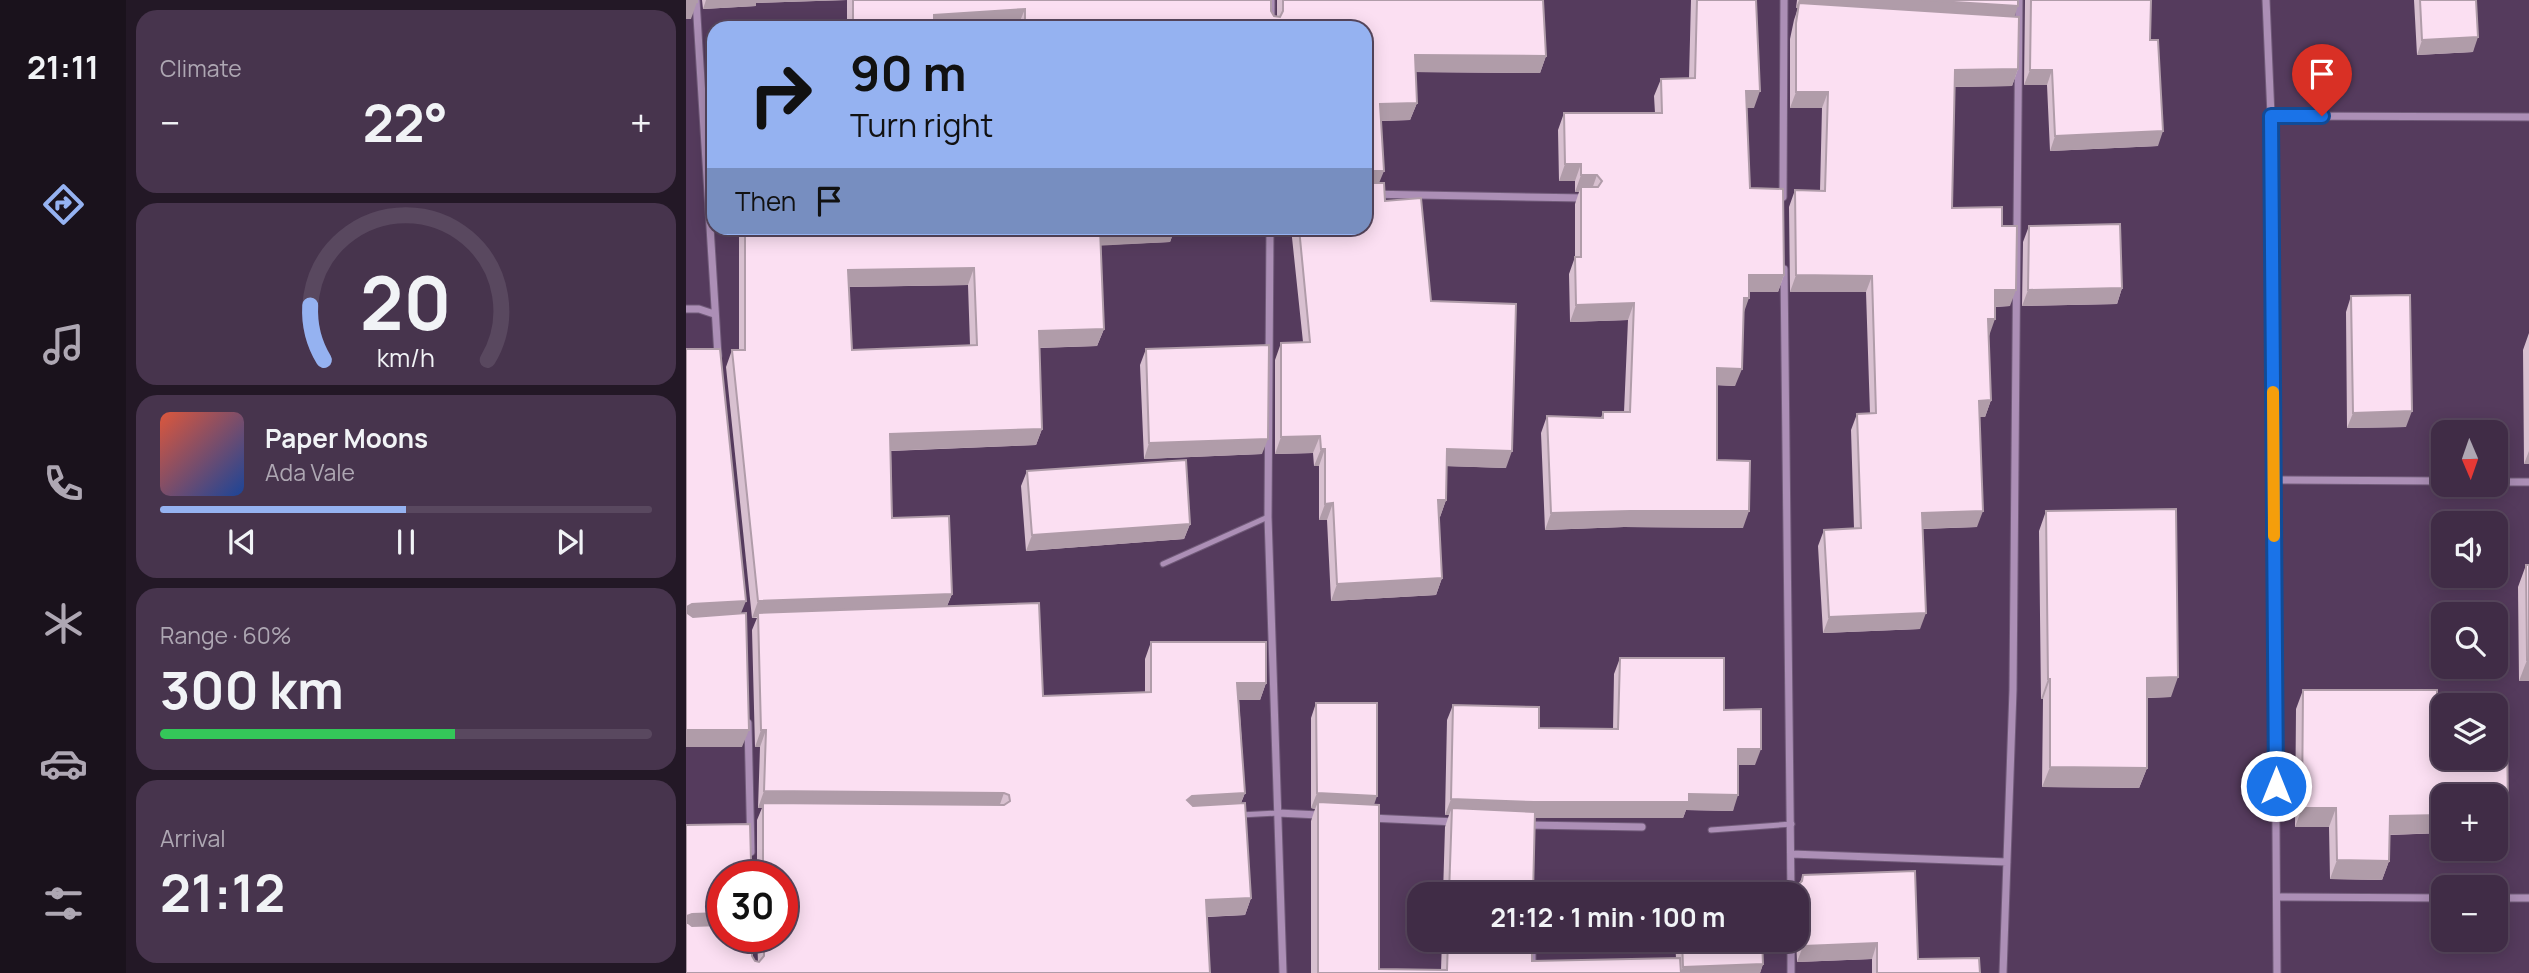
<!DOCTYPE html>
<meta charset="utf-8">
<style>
:root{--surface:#402c46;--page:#47344d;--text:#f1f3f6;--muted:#aea7b3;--line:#59485f;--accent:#95b2f1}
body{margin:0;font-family:Manrope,sans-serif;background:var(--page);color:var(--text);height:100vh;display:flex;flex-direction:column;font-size:26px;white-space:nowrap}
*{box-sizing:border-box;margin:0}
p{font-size:23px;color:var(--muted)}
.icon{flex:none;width:38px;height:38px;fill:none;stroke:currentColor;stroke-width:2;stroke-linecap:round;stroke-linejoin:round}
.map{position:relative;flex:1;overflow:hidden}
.side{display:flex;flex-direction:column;gap:10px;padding:10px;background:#231826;width:560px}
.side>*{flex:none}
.banner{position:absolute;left:21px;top:21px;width:665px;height:214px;border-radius:21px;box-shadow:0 4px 18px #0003,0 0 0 2px var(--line);background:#95b2f1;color:#111;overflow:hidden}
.needle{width:46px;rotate:178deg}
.fabs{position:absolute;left:1745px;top:420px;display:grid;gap:14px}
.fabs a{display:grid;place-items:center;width:77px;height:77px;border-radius:14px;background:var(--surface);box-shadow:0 4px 18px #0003,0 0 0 2px var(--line);font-size:35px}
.speed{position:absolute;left:21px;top:861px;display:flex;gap:14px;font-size:35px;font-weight:700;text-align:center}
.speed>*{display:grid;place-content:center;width:91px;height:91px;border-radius:50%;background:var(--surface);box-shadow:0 4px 18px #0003,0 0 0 2px var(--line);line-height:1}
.speed .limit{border:10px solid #d22;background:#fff;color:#111}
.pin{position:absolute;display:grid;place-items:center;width:60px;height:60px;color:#fff;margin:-72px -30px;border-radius:50% 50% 50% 0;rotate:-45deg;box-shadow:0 0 7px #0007}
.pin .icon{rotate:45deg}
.me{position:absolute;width:77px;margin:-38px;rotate:0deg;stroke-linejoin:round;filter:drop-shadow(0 0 5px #0008)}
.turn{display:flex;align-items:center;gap:24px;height:147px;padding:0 28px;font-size:32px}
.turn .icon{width:91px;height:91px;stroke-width:2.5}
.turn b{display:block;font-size:49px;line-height:60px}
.then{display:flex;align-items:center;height:66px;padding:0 28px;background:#0003;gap:14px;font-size:26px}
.big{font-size:52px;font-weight:700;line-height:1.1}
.side .tile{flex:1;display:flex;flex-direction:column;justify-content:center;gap:10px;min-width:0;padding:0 24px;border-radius:21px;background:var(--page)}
.side .dial{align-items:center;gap:0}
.dial svg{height:182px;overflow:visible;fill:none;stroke:var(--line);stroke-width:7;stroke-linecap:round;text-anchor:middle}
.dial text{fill:var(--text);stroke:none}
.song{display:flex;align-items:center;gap:21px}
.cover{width:84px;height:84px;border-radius:10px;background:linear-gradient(135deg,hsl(10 70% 55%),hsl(220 70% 35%))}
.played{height:7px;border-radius:4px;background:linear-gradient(90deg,var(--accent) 50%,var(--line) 50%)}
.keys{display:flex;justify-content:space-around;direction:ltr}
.heat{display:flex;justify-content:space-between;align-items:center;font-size:38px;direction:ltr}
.charge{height:10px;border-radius:5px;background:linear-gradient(90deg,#34c759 60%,var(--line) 0)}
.trip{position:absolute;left:721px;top:882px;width:402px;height:70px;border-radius:21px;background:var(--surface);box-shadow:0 4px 18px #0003,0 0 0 2px var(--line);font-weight:700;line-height:70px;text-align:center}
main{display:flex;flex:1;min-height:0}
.tab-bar{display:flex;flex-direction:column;width:126px;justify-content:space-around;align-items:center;background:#1a121c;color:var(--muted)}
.tab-bar .icon{width:49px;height:49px}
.tab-bar .on{color:var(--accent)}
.tab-bar b{font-size:32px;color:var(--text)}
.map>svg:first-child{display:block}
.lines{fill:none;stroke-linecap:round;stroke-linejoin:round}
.lane-casing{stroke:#705a78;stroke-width:7}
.street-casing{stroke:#705a78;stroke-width:9}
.lane{stroke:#ac8fb6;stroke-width:5}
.street{stroke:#ac8fb6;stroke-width:7}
.wall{fill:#d8c0d0;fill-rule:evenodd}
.shaded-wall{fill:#b09ca9}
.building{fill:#fbdff2;stroke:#b09ca9;stroke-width:2;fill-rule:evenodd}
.route-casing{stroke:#114b97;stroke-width:18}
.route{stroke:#1a73e8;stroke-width:12}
.slow{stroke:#f59e0b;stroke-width:12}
</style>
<main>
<nav class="tab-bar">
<b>21:11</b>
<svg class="icon on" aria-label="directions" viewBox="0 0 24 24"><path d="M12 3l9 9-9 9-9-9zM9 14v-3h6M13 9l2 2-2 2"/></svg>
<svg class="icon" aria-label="music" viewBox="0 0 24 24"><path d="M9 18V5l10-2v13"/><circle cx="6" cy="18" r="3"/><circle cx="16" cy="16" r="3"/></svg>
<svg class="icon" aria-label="phone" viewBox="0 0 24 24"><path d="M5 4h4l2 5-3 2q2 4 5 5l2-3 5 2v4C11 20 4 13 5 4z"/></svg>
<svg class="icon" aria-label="climate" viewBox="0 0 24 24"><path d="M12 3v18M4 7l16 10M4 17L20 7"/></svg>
<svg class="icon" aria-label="car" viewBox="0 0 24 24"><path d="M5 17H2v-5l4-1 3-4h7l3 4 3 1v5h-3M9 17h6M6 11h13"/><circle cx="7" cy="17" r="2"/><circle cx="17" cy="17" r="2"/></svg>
<svg class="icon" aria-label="filters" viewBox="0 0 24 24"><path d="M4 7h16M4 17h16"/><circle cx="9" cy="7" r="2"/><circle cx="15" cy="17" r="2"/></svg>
</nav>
<section class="side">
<div class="tile"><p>Climate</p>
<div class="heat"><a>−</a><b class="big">22°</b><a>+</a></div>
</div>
<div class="tile dial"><svg viewBox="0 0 100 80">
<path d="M14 69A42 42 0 1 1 86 69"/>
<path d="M14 69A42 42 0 0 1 8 45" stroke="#95b2f1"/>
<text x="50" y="56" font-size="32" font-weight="700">20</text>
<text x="50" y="72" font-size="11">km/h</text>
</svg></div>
<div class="tile">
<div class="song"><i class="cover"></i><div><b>Paper Moons</b><p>Ada Vale</p></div></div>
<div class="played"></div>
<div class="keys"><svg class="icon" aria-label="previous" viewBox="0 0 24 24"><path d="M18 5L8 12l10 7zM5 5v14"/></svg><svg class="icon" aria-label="pause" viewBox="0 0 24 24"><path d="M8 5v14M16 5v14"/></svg><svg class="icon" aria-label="next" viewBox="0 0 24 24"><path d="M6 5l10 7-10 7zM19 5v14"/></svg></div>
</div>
<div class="tile"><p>Range · 60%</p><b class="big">300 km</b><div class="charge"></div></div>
<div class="tile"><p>Arrival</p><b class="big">21:12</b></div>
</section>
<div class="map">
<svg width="1843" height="973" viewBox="0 0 1843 973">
<rect width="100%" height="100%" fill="#553b5d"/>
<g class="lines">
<g class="lane-casing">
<path id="lane" d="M 477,564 L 582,517
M 554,815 L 592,813
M 1025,830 L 1106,824"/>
</g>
<g class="street-casing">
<path id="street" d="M 10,0 L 32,356
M 1580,0 L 1585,116 L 1591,973
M 585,28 L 585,0
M 1585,116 L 1843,117
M 679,194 L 899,198
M 1097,197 L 1098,0
M 584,228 L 582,517 L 597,973
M 1098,269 L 1105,894
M 0,309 L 13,309 L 28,314
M 1587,480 L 1757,481
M 1810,482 L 1843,482
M 62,723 L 65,852
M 592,813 L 633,815
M 684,818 L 770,822
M 841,825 L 956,827
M 1105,854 L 1321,862
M 1591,897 L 1757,898
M 1810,898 L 1843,898
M 846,973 L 846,948
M 1105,973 L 1105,940
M 1317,973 L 1327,690 L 1333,0"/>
</g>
<use href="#lane" class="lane"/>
<use href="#street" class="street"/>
</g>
<path class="wall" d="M 16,0 L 161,0 L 70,3 L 70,6 L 17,9 Z
M 161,0 L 585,0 L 585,11 L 588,16 L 591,16 L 591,0 L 857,0 L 860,56 L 854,73 L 729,72 L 731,103 L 724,120 L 695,121 L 693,183 L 699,201 L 745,301 L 820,468 L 761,466 L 760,500 L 754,517 L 753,517 L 756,578 L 750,595 L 645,601 L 641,520 L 633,520 L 633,466 L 628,466 L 627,453 L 589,454 L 589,360 L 595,343 L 617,342 L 605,228 L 679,228 L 679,28 L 333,28 L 332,26 L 298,28 L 161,28 Z
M 1005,0 L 1070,0 L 1068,108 L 1061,108 L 1064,188 L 1098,275 L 1092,292 L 1063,292 L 1057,314 L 1049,386 L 1031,385 L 1031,460 L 1057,528 L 938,527 L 859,530 L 855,433 L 861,416 L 915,418 L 917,412 L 938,412 L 942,320 L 884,322 L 883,274 L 889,257 L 889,204 L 893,192 L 889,192 L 889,181 L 873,181 L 872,130 L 878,113 L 969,113 L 968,96 L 975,79 L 1003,78 Z
M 1111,0 L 1332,0 L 1328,17 L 1332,69 L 1326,86 L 1269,87 L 1266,208 L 1316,226 L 1324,306 L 1309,307 L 1303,336 L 1302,336 L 1305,400 L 1299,417 L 1293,417 L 1291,527 L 1237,529 L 1234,629 L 1137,633 L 1132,546 L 1138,530 L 1168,528 L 1165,430 L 1171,414 L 1184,414 L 1180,292 L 1104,292 L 1103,207 L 1109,190 L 1134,191 L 1136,108 L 1104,108 L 1104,39 L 1108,20 L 1112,8 L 1110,8 Z
M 1339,0 L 1465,0 L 1464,40 L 1472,146 L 1364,151 L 1361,85 L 1338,85 Z
M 1728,0 L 1790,0 L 1787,52 L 1731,55 Z
M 1343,226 L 1436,288 L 1431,304 L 1336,306 L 1337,242 Z
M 53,228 L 489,228 L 484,242 L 415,245 L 418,329 L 411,346 L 353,348 L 356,429 L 350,445 L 205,451 L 206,518 L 263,516 L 266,594 L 261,606 L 353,603 L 357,696 L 459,692 L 459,659 L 465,642 L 580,642 L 580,683 L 574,700 L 553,700 L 559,793 L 555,803 L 559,803 L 565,898 L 559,915 L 521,917 L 524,973 L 0,973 L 0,825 L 64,824 L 65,861 L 68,865 L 71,866 L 71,820 L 76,808 L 72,808 L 74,747 L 69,747 L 66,630 L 71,618 L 66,618 L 40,367 L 46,350 L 53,350 ZM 282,285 L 284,345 L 166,350 L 163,287 ZM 37,877 L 96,877 L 96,936 L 71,936 L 72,962 L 69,961 L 66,956 L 66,936 L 37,936 Z
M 1665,296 L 1720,427 L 1661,428 L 1660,312 Z
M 1843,333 L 1843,464 L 1838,464 L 1837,350 Z
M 460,349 L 576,454 L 458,459 L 454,365 Z
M 341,471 L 504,524 L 498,539 L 340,551 L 335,486 Z
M 1360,511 L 1485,697 L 1461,698 L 1461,768 L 1453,788 L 1356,787 L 1357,699 L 1355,699 L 1353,531 Z
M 1840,565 L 1843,565 L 1843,681 L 1833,681 L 1832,587 Z
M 934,658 L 1038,710 L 1069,765 L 1052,765 L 1047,811 L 1000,810 L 997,818 L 849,818 L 847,894 L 757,894 L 759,827 L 763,815 L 759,815 L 761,720 L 767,705 L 853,728 L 927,729 L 928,674 Z
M 1617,690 L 1751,690 L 1751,731 L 1757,731 L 1757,758 L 1810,758 L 1810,729 L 1821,729 L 1822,813 L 1816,832 L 1810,832 L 1810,796 L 1757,796 L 1757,833 L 1704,835 L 1703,861 L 1696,880 L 1644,879 L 1643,827 L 1609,827 L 1610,709 Z
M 630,703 L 688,804 L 693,969 L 755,970 L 756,940 L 846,940 L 846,961 L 990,958 L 989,940 L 1076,940 L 1077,964 L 1074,973 L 625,973 L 625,821 L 629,809 L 625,808 L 625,718 Z
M 1117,875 L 1232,959 L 1294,973 L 1186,973 L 1186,959 L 1111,962 L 1110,940 L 1111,940 L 1111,894 L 1109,894 Z"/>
<path class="shaded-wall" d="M 20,0 L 161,0 L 70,3 L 70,6 L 17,9 Z
M 1113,0 L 1236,0 L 1332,6 L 1327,21 L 1113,3 L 1112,8 L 1110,8 Z
M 0,2 L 11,2 L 5,19 L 0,19 Z
M 339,9 L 332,26 L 298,28 L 243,28 L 248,15 Z
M 1792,37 L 1787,52 L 1731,55 L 1736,40 Z
M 729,55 L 860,56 L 854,73 L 723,72 Z
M 1332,69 L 1326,86 L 1263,87 L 1269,70 Z
M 1344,70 L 1366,70 L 1361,85 L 1338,85 Z
M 1060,91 L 1074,91 L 1068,108 L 1054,108 Z
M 1110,92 L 1142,92 L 1136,108 L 1104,108 Z
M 731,103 L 724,120 L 688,121 L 694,104 Z
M 1477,131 L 1472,146 L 1364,151 L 1369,136 Z
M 879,164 L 895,164 L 889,181 L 873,181 Z
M 683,171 L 698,171 L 691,188 L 679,188 L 680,175 Z
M 895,175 L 911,175 L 905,192 L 895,187 L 893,192 L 889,192 Z
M 445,228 L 489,228 L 484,242 L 408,246 L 414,229 Z
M 288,268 L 282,285 L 156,287 L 162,270 Z
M 1063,275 L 1098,275 L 1092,292 L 1057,292 Z
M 1110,275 L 1186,276 L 1180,292 L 1104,292 Z
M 1436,288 L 1431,304 L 1336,306 L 1342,290 Z
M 1309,290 L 1330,290 L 1324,306 L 1303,307 Z
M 1058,298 L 1063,298 L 1057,315 Z
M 948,303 L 942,320 L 884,322 L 890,305 Z
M 1302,319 L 1309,319 L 1303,336 L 1296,336 Z
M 418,329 L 411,346 L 347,348 L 353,331 Z
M 1031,368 L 1056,369 L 1049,386 L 1025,385 Z
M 1305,400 L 1299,417 L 1287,417 L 1293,401 Z
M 1726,411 L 1720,427 L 1661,428 L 1667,413 Z
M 356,429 L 350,445 L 198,451 L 204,434 Z
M 634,436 L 627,453 L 589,454 L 595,437 Z
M 582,439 L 576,454 L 458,459 L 463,443 Z
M 635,449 L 639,449 L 633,466 L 628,466 Z
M 761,449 L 826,451 L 820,468 L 755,466 Z
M 1843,451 L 1843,464 L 1838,464 Z
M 752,500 L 760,500 L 754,517 L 746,517 Z
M 647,503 L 641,520 L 633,520 L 639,504 Z
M 944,511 L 1063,511 L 1057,528 L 938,527 L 859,530 L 865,513 Z
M 1297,511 L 1291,527 L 1230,529 L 1236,513 Z
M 504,524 L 498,539 L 340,551 L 346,535 Z
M 756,578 L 750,595 L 645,601 L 651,584 Z
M 266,594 L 259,611 L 72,613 L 71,617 L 66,618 L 72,601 Z
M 60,601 L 53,618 L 0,622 L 1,607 L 6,604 Z
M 1240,613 L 1234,629 L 1137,633 L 1143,617 Z
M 1841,660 L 1843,660 L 1843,681 L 1833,681 Z
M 1492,677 L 1485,697 L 1454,698 L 1461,678 Z
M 1362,679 L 1364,679 L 1357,699 L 1355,699 Z
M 551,683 L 580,683 L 574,700 L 545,700 Z
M 0,730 L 63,730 L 56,747 L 0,747 Z
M 75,730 L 80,730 L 74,747 L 69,747 Z
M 1052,749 L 1075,749 L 1069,765 L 1047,765 Z
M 1364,767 L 1461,768 L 1453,788 L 1356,787 Z
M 78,791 L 318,793 L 312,810 L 77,803 L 76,808 L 72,808 Z
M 559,793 L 552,810 L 495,818 L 501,800 L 506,796 Z
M 631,793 L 691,796 L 686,811 L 632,802 L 629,809 L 625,808 Z
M 1003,794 L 1052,795 L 1047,811 L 1000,810 L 997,818 L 843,818 L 766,808 L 763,815 L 759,815 L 765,799 Z
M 1616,808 L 1650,808 L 1643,827 L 1609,827 Z
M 1822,813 L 1816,832 L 1810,832 L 1810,814 Z
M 1757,815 L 1757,833 L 1697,835 L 1704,816 Z
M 1651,860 L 1703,861 L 1696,880 L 1644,879 Z
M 565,898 L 559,915 L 514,917 L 520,900 Z
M 37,913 L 37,930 L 0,931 L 1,916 L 6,914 Z
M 1191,943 L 1186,959 L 1111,962 L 1117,946 Z
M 1077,964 L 1074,973 L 994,973 L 997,967 Z"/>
<path class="building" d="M 0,0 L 11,0 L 11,2 L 0,2 Z
M 167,0 L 585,0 L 585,11 L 588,16 L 594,17 L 597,11 L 597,0 L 857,0 L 860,56 L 729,55 L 731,103 L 694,104 L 698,171 L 683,171 L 680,175 L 680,179 L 684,183 L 698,183 L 699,201 L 735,198 L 745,301 L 830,304 L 826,451 L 761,449 L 760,500 L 752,500 L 756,578 L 651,584 L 647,503 L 639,504 L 639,449 L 635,449 L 634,436 L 595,437 L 595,343 L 624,342 L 613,228 L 679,228 L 679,28 L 339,28 L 339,9 L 248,15 L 248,28 L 167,28 Z
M 1011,0 L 1070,0 L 1074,91 L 1060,91 L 1064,188 L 1097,189 L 1098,275 L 1063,275 L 1063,298 L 1058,298 L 1056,369 L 1031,368 L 1031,460 L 1064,461 L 1063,511 L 944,511 L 865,513 L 861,416 L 917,418 L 917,412 L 944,412 L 948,303 L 890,305 L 889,257 L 895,257 L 895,187 L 912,187 L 916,181 L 911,175 L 895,175 L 895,164 L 879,164 L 878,113 L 976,113 L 975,79 L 1009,78 Z
M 1236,0 L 1332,0 L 1332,6 Z
M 1345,0 L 1465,0 L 1464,40 L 1472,40 L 1477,131 L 1369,136 L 1366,70 L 1344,70 Z
M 1734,0 L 1790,0 L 1792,37 L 1736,40 Z
M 1113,3 L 1333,17 L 1332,69 L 1269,70 L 1266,208 L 1316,207 L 1316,226 L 1331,226 L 1330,290 L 1309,290 L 1309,319 L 1302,319 L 1305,400 L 1293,401 L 1297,511 L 1236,513 L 1240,613 L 1143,617 L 1138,530 L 1175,528 L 1171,414 L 1190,413 L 1186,276 L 1110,275 L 1109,190 L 1139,191 L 1142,92 L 1110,92 L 1110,23 Z
M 1434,224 L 1436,288 L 1342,290 L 1343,226 Z
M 59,228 L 445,228 L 414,229 L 418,329 L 353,331 L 356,429 L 204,434 L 206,518 L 263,516 L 266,594 L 72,601 L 46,350 L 59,350 ZM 288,268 L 291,345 L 166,350 L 162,270 Z
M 1724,295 L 1726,411 L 1667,413 L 1665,296 Z
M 583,345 L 582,439 L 463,443 L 460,349 Z
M 0,349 L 34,349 L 60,601 L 6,604 L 1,607 L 0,612 L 7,617 L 60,613 L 63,730 L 0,730 Z
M 500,460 L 504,524 L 346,535 L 341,471 Z
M 1490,509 L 1492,677 L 1461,678 L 1461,768 L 1364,767 L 1364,679 L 1362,679 L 1360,511 Z
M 1840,565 L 1843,565 L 1843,660 L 1841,660 Z
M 353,603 L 357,696 L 465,692 L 465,642 L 580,642 L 580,683 L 551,683 L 559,793 L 506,796 L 501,800 L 507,806 L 559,803 L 565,898 L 520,900 L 524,973 L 0,973 L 0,825 L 64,824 L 65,861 L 68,865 L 72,866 L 77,860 L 77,803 L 318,805 L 324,801 L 323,795 L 318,793 L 78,791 L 80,730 L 75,730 L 72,613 ZM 37,877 L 96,877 L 96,936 L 78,936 L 78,956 L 73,962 L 69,961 L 66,956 L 66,936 L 37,936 L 37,925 L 6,926 L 1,922 L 1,916 L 6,914 L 37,913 Z
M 934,658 L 1038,658 L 1038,710 L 1075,709 L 1075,749 L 1052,749 L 1052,795 L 1003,794 L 1003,802 L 848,802 L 765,799 L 767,705 L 853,707 L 853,728 L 932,729 Z
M 1617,690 L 1751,690 L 1751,731 L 1757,731 L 1757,758 L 1810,758 L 1810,729 L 1821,729 L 1822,813 L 1810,814 L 1810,796 L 1757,796 L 1757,815 L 1704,816 L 1703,861 L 1651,860 L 1650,808 L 1616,808 Z
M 630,703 L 691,703 L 691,796 L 631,793 Z
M 632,802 L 693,805 L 693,969 L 761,970 L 762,940 L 846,940 L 846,961 L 994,958 L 995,973 L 632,973 Z
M 766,808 L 849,812 L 847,894 L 763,894 Z
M 1229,871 L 1232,959 L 1293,958 L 1294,973 L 1191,973 L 1191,943 L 1117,946 L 1113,884 L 1116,881 L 1117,875 Z
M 996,940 L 1076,940 L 1077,964 L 997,967 Z"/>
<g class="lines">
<g class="route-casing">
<path id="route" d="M 1590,786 L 1585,116 L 1636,116"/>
</g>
<use href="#route" class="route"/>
<path class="slow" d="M 1587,392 L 1588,536"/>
</g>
</svg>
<div class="fabs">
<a><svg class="needle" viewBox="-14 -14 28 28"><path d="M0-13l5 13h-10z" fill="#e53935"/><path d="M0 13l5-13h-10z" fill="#aea7b3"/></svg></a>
<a><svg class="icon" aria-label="sound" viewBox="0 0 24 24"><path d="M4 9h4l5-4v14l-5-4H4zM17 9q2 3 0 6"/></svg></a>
<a><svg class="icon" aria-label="search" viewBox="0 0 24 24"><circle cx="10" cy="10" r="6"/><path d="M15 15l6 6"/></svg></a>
<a><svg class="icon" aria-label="layers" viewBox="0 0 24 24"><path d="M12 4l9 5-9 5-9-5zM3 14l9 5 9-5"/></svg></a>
<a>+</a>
<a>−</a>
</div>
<div class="speed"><div class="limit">30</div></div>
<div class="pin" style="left:1636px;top:116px;background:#d93025"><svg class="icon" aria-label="arrive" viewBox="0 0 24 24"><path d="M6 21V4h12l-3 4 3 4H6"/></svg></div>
<svg class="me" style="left:1590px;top:786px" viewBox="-20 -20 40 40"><circle r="17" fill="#1a73e8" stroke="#fff" stroke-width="3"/><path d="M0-11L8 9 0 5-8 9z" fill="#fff"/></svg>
<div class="trip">21:12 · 1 min · 100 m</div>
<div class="banner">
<div class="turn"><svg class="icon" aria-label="right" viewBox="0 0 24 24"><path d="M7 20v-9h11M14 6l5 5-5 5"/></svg><div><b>90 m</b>Turn right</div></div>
<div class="then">Then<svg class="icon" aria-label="arrive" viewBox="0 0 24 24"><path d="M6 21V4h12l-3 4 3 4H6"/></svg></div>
</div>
</div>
</main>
